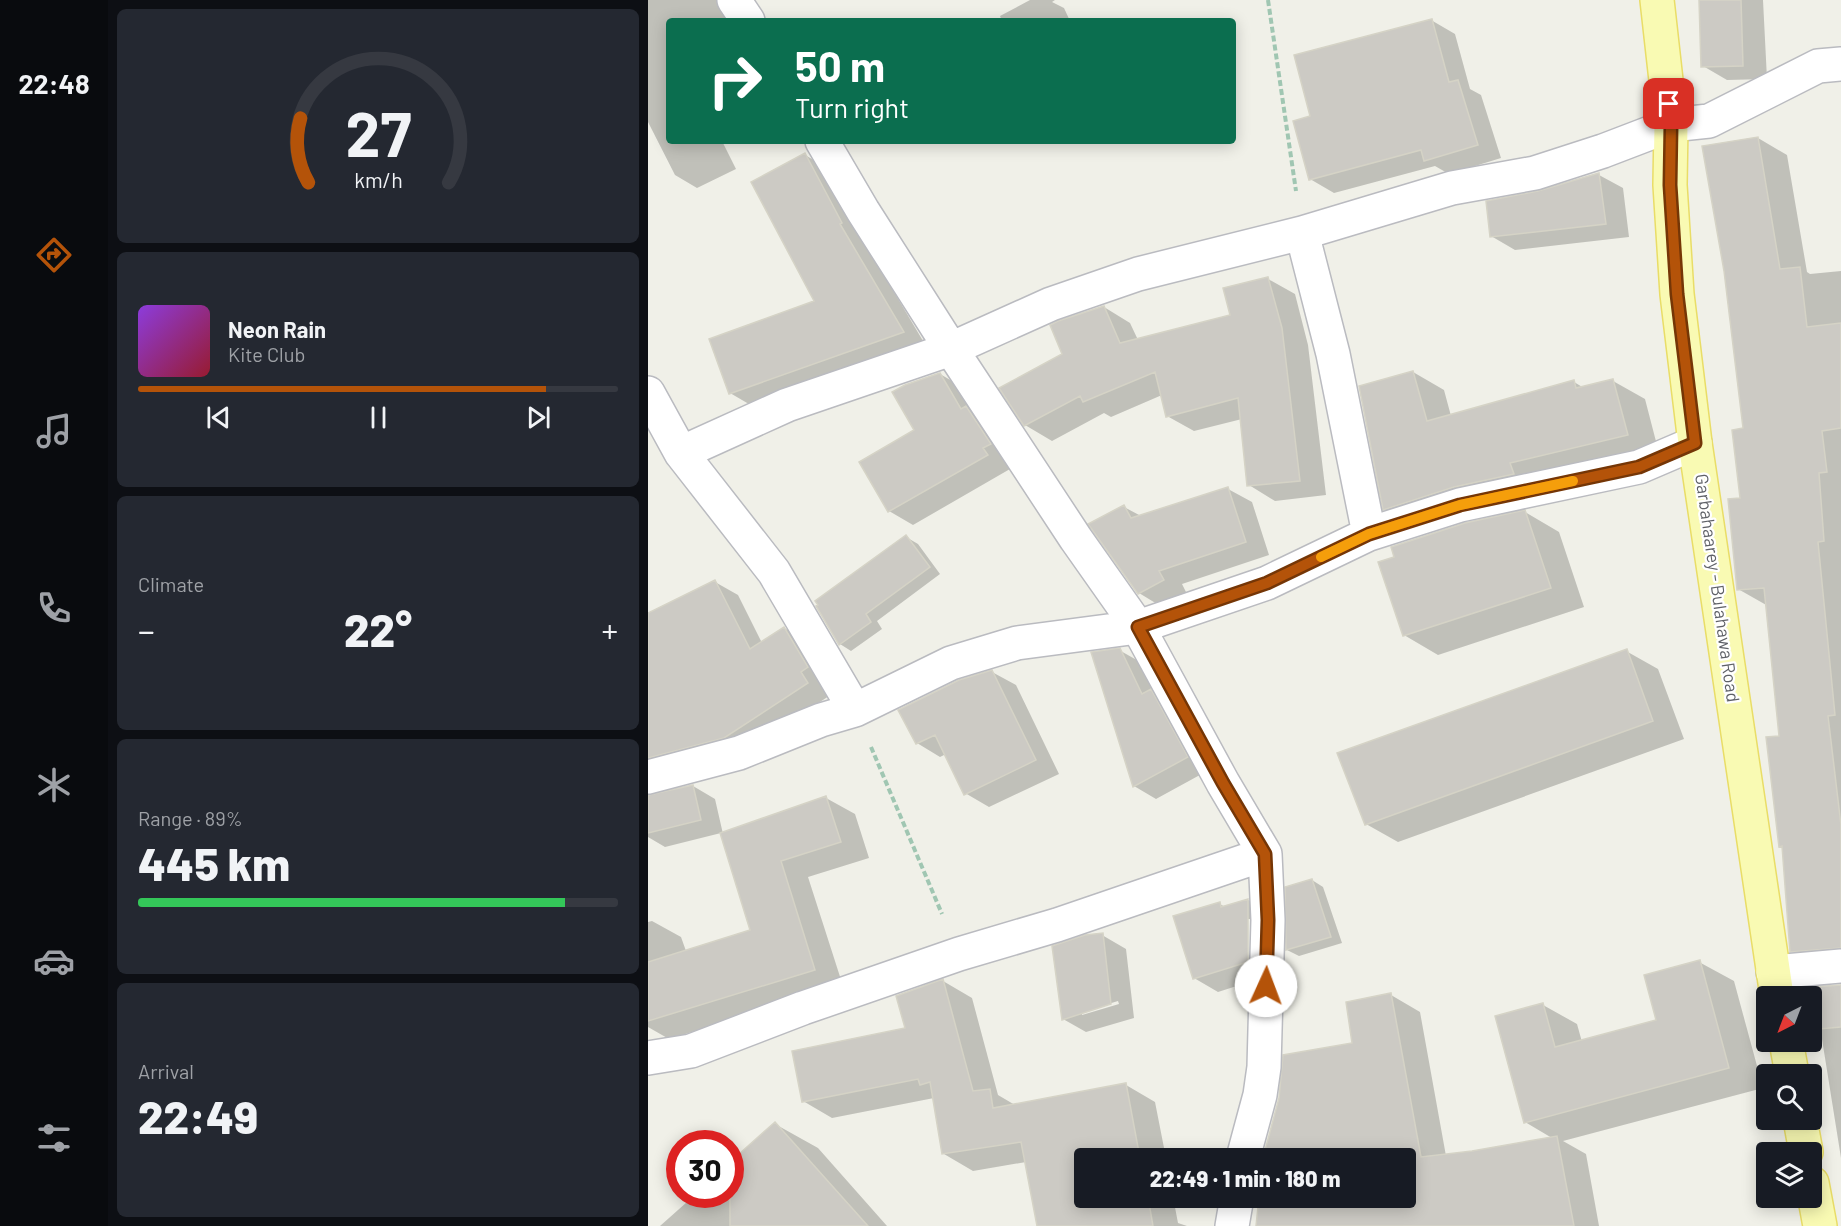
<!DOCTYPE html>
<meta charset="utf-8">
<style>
:root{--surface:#171b24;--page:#242831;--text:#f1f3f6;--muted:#9ea1a6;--line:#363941;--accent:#b45309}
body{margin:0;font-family:Barlow,sans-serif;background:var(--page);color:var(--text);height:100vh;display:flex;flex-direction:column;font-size:22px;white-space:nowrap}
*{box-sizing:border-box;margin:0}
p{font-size:20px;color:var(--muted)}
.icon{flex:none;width:33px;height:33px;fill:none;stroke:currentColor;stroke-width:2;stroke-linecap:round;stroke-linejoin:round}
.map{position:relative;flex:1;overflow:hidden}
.sheet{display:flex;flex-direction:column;gap:9px;padding:9px;background:#0d0f14;width:540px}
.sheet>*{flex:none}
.guide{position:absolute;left:18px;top:18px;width:570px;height:126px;border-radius:6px;box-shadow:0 3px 15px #0003;background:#0b6e4f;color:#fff;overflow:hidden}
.needle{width:39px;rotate:222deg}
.fabs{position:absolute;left:1108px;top:986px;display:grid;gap:12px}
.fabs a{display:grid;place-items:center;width:66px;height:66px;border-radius:6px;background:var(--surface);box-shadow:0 3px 15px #0003;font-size:30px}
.speed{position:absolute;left:18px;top:1130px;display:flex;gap:12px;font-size:30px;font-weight:700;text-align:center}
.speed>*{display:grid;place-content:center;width:78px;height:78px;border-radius:50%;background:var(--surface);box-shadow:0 3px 15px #0003;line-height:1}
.speed .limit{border:9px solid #d22;background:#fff;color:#111}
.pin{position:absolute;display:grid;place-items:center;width:51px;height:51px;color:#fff;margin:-26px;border-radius:12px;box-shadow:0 3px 9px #0006}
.me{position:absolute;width:66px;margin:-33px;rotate:2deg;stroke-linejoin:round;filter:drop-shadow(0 0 4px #0008)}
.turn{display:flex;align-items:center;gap:21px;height:126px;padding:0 30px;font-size:27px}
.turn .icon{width:78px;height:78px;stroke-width:2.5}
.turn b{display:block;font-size:42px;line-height:51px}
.big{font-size:45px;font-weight:800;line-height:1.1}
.sheet .card{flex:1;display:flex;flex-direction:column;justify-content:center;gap:9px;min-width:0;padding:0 21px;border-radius:9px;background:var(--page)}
.sheet .dial{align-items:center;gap:0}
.dial svg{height:156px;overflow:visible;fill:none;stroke:var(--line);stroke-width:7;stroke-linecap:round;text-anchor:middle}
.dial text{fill:var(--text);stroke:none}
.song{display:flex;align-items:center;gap:18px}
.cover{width:72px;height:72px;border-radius:9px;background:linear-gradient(135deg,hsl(270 70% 55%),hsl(350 70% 35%))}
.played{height:6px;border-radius:3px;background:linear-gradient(90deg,var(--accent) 85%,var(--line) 85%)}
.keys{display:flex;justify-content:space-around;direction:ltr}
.heat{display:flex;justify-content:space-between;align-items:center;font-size:33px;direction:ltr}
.charge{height:9px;border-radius:4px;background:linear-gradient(90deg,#34c759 89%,var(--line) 0)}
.trip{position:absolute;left:426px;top:1148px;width:342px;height:60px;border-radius:6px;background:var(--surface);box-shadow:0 3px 15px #0003;font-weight:800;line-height:60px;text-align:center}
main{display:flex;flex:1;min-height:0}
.menu{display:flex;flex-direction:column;width:108px;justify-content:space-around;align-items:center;background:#090b0e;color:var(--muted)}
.menu .icon{width:42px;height:42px}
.menu .on{color:var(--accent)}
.menu b{font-size:27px;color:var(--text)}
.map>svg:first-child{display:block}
.shadow{fill:#0003;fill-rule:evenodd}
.building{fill:#cccac4;stroke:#d5d3c6;stroke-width:1.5}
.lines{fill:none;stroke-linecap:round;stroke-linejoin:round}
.minor-casing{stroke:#babbc0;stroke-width:36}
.major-casing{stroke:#e9dd67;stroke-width:36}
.path{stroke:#a0c6b2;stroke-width:4;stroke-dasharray:6 3;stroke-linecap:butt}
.minor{stroke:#fff;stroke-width:33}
.major{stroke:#f9fab3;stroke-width:33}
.route-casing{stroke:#753606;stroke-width:15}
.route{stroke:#b45309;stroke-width:10}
.slow{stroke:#f59e0b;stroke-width:10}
.labels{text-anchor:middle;stroke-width:4.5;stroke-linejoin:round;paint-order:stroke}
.street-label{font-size:18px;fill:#5f6167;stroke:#fff}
</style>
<main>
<nav class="menu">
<b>22:48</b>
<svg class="icon on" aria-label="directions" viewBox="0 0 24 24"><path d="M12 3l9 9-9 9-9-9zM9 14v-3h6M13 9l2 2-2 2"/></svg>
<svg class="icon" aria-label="music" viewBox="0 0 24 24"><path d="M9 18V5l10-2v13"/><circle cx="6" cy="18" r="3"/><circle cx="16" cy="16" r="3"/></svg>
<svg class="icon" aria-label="phone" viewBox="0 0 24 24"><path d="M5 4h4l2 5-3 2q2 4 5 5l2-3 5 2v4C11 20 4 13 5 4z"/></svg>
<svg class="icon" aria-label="climate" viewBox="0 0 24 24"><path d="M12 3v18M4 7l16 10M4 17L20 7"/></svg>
<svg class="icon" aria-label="car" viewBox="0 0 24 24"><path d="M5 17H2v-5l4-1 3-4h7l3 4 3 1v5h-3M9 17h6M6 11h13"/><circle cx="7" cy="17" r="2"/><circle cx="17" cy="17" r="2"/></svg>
<svg class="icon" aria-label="filters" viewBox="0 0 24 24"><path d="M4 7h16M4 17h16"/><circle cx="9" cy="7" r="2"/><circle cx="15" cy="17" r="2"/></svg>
</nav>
<section class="sheet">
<div class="card dial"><svg viewBox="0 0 100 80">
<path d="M14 69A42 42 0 1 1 86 69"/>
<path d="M14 69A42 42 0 0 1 10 36" stroke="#b45309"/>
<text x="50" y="56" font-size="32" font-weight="700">27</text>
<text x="50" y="72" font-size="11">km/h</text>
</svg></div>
<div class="card">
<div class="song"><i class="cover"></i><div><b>Neon Rain</b><p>Kite Club</p></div></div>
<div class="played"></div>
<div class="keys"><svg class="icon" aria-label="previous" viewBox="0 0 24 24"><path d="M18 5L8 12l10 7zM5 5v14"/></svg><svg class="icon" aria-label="pause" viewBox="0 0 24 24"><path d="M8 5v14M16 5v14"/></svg><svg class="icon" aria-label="next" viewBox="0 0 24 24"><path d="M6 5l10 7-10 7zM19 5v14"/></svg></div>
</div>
<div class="card"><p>Climate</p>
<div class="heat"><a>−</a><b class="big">22°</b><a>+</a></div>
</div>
<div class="card"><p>Range · 89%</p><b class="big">445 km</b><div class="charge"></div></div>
<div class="card"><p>Arrival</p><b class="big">22:49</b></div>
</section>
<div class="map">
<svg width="1193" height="1226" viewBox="0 0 1193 1226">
<rect width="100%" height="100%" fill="#f0f0e8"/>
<path class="shadow" d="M 0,0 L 75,0 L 90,21 L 21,21 L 21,141 L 74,141 L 88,169 L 49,188 L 27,175 L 0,122 Z
M 382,0 L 407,0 L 404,2 L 416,8 L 422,21 L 354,21 L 352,16 Z
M 1053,0 L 1115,0 L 1119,79 L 1079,80 L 1055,66 Z
M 783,20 L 807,34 L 822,89 L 833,95 L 853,158 L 801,174 L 787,166 L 686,193 L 662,179 L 664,117 Z
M 1110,138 L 1139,155 L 1159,272 L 1162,274 L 1193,271 L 1193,966 L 1172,968 L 1143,951 L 1136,848 L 1132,846 L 1133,737 L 1120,606 L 1090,589 Z
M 157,155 L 181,169 L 214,238 L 278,346 L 106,407 L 82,393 L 168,302 Z
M 951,175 L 975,188 L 981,237 L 867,250 L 843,236 L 891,193 Z
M 620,279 L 647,294 L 660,345 L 678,495 L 627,501 L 601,485 L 594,419 L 546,431 L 519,416 L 514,395 L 463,417 L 456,413 L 404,441 L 377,425 L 416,354 L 456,307 L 482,323 L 490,340 L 584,316 Z
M 765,372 L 796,390 L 803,416 L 926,382 L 936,388 L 965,381 L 997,399 L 1011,453 L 768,527 L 737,509 Z
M 292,374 L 316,388 L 362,469 L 265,525 L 241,511 L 268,431 Z
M 580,489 L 604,502 L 621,555 L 534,584 L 539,594 L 514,607 L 491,593 L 476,507 L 493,516 Z
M 877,512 L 911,532 L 936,607 L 790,655 L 756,635 Z
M 258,537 L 270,544 L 292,574 L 229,621 L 234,629 L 203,651 L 192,644 Z
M 67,582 L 90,595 L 114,643 L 136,628 L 159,641 L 181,696 L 99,750 L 4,786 L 4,795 L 45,786 L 67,799 L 75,834 L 178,798 L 207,814 L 221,858 L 160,877 L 195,986 L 21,1039 L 0,1027 L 0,922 L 4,921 L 33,937 L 38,951 L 104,931 L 73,833 L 17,847 L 0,837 L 0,615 Z
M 471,650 L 494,663 L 561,770 L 508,799 L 486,786 L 445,653 Z
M 978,651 L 1010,669 L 1036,739 L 750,842 L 718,824 Z
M 344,672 L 368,685 L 411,774 L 341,807 L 317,793 L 298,754 L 292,757 L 269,743 Z
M 664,880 L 675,887 L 694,943 L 651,956 L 639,950 Z
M 600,900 L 624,914 L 623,975 L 570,992 L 546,978 L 571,904 L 578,907 ZM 599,919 L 602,919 L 602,970 L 599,970 Z
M 454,935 L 478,949 L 486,1018 L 438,1032 L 415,1019 ZM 470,1001 L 471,1004 L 434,1015 L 434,1012 Z
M 1051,962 L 1086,981 L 1115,1088 L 915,1141 L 938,1154 L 951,1226 L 609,1226 L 612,1197 L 758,1197 L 758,1158 L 616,1158 L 743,995 L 772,1012 L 798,1156 L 904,1138 L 877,1122 L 895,1005 L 929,1024 L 934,1042 L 1010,1021 Z
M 295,981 L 324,998 L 350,1095 L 367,1105 L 478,1085 L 507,1102 L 518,1158 L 436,1158 L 436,1197 L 525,1197 L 530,1223 L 539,1226 L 390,1226 L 378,1162 L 325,1171 L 296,1154 L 286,1098 L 184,1118 L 155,1101 L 259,1029 Z
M 1193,986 L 1193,1158 L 1166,989 Z
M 127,1124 L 170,1148 L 239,1226 L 12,1226 L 48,1194 L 82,1194 Z"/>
<path class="building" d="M 1051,0 L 1093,0 L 1095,66 L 1053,67 Z
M 784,19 L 801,82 L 810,80 L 830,145 L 776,161 L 773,150 L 661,180 L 645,121 L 662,116 L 646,55 Z
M 1110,137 L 1132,269 L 1152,267 L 1159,327 L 1193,323 L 1193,428 L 1174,431 L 1179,472 L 1171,473 L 1176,541 L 1170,542 L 1187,715 L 1180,716 L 1193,825 L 1193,948 L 1142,952 L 1134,846 L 1131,847 L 1118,737 L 1131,736 L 1116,588 L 1089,590 L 1080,499 L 1092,498 L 1084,430 L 1095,428 L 1076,271 L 1054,146 Z
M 157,153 L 194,223 L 192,224 L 256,332 L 81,394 L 61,339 L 166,301 L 103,182 Z
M 951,173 L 958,224 L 842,237 L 838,201 L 890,191 Z
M 620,277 L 634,328 L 652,481 L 599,486 L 590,398 L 518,417 L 507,372 L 435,402 L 432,396 L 376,426 L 351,388 L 414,354 L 402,325 L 410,321 L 456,306 L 472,343 L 582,315 L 575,288 Z
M 765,371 L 779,421 L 926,380 L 928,388 L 965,379 L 980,435 L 862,463 L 866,474 L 806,487 L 735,510 L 711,386 Z
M 292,373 L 313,409 L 318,406 L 343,444 L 335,448 L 340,455 L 240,512 L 211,462 L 266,430 L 244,392 L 257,385 Z
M 580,487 L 598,542 L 511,571 L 516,580 L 490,594 L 440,524 L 476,505 L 483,518 Z
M 877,510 L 903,588 L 755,636 L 730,562 L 746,557 L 743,547 L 817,523 Z
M 258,535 L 282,567 L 218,614 L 223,622 L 191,645 L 168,606 L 170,605 L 167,601 Z
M 67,580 L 102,649 L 136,627 L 160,667 L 153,672 L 160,683 L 76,738 L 0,758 L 0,613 Z
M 472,648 L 494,694 L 503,689 L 540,757 L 485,787 L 443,652 Z
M 979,649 L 1005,721 L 717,825 L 689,753 Z
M 344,670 L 388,760 L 316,795 L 287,735 L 268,744 L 250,710 L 311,680 Z
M 45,785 L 53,820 L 0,833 L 0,795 Z
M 178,796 L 193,842 L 133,861 L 167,970 L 0,1021 L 0,962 L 102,930 L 72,833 Z
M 664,879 L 683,937 L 638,950 L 637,887 Z
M 600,899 L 600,962 L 545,979 L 525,916 L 572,902 L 573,907 Z
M 455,933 L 463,1004 L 414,1020 L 404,946 L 437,935 Z
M 1052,960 L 1081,1068 L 876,1123 L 847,1016 L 895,1003 L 907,1047 L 1008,1020 L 996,975 Z
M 295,979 L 325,1091 L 342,1089 L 345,1108 L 478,1083 L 492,1158 L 436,1158 L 436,1197 L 500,1197 L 505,1226 L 389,1226 L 373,1142 L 294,1154 L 282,1082 L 272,1085 L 270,1079 L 154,1102 L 144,1051 L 257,1028 L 248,996 Z
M 1193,985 L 1193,1027 L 1171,1029 L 1165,987 Z
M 743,993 L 773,1157 L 824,1151 L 909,1136 L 926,1226 L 608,1226 L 611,1197 L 758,1197 L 758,1158 L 615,1158 L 631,1098 L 635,1055 L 704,1043 L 698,1002 Z
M 127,1122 L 220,1226 L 82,1226 L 82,1162 Z"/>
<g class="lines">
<g class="minor-casing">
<path id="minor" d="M 86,0 L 100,21
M 174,141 L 215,211 L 303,349 L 428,539 L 490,627 L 575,783 L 617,854 L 620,920 L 616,1067 L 612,1095 L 595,1158
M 654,233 L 685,354 L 721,534
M 0,393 L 33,453 L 126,572 L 207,710
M 33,453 L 139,405 L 303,349 L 403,304 L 490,274 L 654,233 L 804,188 L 887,173 L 955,151 L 1023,125 L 1061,121 L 1170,66 L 1193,64
M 0,777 L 91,753 L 173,720 L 207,710 L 303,663 L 369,643 L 490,627 L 619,583 L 721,534 L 812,505 L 991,467 L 1047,443
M 1125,972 L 1193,966
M 0,1058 L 43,1051 L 155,1008 L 311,954 L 409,925 L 617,854
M 584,1226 L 589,1197"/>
</g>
<g class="major-casing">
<path id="major" d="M 1009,0 L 1023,125 L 1022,185 L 1029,294 L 1047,443 L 1129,996
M 1138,1041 L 1144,1074
M 1152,1119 L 1158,1152
M 1164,1183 L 1172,1226"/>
</g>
<path class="path" d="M 620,0 L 648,191
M 223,747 L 294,914"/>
<use href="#minor" class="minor"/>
<use href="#major" class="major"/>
</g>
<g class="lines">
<g class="route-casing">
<path id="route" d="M 618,986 L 620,920 L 617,854 L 575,783 L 490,627 L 619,583 L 721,534 L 812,505 L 991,467 L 1047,443 L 1029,294 L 1022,185 L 1023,125 L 1021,104"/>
</g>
<use href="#route" class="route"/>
<path class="slow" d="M 673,557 L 721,534 L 812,505 L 925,481"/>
</g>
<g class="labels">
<g class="street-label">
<text transform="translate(1069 588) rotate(82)" y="6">Garbahaarey - Bulahawa Road</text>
</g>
</g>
</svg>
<div class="fabs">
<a><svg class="needle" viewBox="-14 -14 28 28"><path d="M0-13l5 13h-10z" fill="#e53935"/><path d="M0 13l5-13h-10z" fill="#9ea1a6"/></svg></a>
<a><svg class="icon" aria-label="search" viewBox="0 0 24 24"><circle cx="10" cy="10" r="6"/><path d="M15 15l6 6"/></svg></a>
<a><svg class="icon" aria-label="layers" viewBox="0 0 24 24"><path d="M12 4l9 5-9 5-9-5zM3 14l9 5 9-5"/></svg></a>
</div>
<div class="speed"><div class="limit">30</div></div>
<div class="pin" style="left:1021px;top:104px;background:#d93025"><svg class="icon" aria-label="arrive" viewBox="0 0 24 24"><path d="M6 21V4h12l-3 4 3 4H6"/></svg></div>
<svg class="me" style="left:618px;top:986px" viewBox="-20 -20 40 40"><circle r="19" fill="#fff"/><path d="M0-13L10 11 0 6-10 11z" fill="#b45309"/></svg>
<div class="trip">22:49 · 1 min · 180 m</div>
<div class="guide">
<div class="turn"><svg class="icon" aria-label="right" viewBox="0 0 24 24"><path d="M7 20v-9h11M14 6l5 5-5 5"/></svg><div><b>50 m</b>Turn right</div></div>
</div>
</div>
</main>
